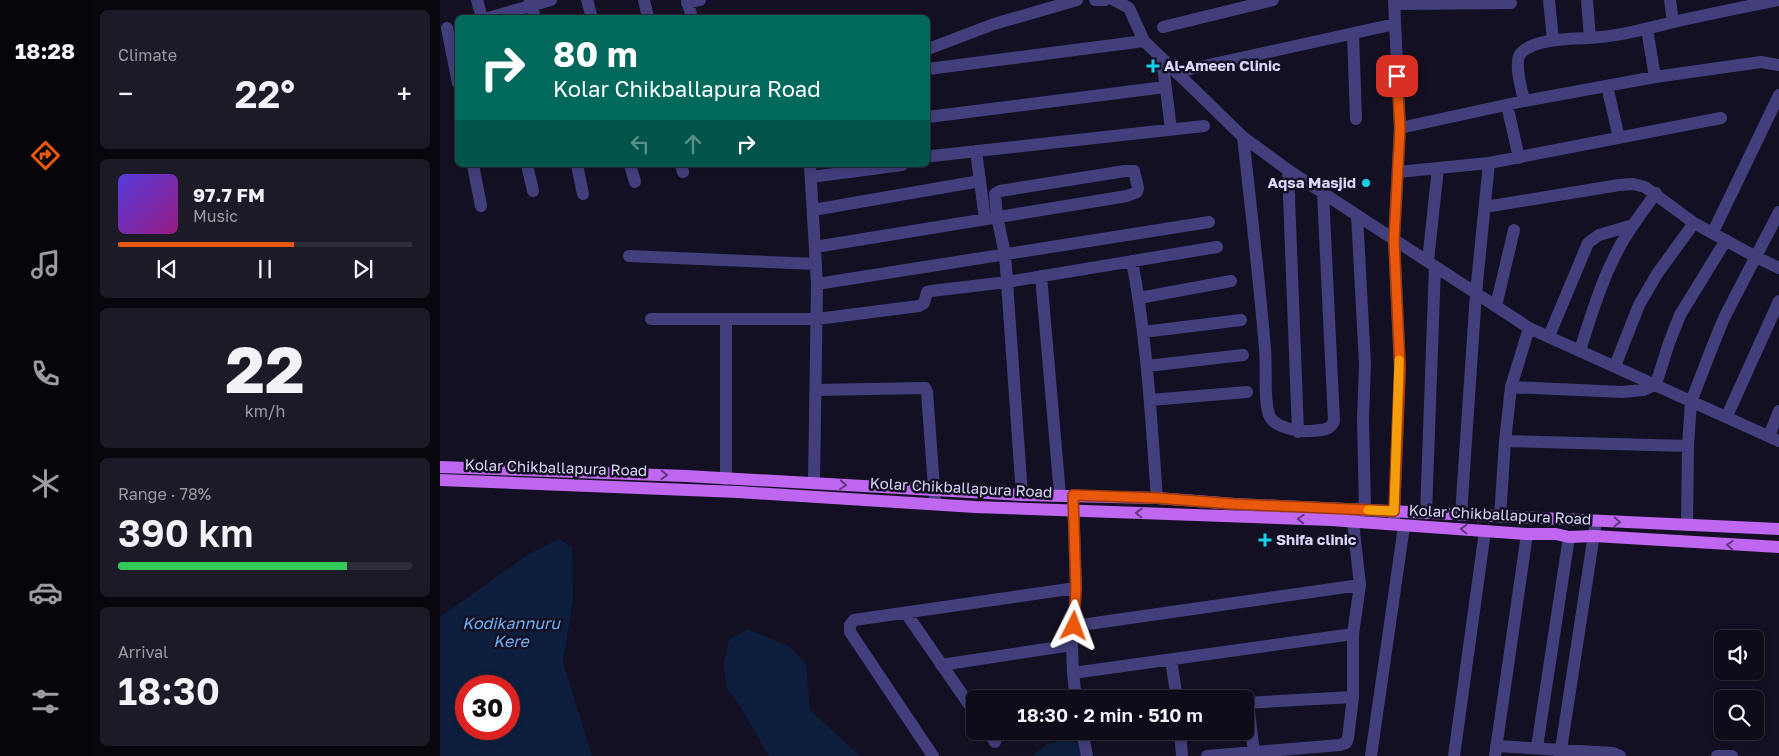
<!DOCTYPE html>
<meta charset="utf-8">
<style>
:root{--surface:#0f0c1a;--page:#1d1a27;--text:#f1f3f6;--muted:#9b9ba2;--line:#2f2c39;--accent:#ea580c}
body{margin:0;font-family:"Golos Text",sans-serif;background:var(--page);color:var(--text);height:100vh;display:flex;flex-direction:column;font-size:19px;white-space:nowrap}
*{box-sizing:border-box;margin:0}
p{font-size:16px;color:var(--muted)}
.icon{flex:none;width:28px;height:28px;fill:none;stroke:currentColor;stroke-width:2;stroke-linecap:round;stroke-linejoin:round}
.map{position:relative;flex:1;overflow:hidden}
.sheet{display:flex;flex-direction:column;gap:10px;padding:10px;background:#08070e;width:350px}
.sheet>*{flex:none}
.guide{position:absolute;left:15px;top:15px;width:475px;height:152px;border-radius:8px;box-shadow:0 2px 8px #0003,0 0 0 1px var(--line);background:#00695c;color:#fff;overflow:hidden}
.buttons{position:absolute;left:1274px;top:630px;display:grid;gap:10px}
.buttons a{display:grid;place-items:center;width:50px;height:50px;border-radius:8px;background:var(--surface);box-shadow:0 2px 8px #0003,0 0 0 1px var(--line);font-size:25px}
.speed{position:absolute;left:15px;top:675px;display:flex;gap:10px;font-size:25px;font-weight:700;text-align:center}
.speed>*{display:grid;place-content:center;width:65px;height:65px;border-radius:50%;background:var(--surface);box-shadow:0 2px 8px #0003,0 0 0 1px var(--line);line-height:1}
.speed .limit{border:8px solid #d22;background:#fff;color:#111}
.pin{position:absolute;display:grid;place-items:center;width:42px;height:42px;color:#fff;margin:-21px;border-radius:10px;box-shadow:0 2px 8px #0006}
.me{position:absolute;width:55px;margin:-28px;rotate:3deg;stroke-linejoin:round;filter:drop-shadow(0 0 4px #0008)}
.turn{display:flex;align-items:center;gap:18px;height:105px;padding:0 15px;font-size:22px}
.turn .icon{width:65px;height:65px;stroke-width:2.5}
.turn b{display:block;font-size:35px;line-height:42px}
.lanes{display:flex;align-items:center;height:48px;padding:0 15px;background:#0003;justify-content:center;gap:25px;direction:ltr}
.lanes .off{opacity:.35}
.big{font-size:38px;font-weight:600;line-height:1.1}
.sheet .tile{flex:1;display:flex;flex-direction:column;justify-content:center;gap:8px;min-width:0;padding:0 18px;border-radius:8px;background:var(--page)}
.sheet .dial{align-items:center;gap:0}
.dial b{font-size:65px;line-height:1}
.song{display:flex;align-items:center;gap:15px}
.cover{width:60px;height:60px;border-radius:8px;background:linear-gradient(135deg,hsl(250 70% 55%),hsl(310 70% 35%))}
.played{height:5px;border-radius:2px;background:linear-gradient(90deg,var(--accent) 60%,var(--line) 60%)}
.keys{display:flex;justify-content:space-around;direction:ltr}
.heat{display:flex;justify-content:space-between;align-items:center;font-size:28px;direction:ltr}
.charge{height:8px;border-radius:4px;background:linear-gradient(90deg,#34c759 78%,var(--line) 0)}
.trip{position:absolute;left:526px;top:690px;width:288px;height:50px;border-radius:8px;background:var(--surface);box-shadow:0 2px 8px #0003,0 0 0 1px var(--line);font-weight:600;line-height:50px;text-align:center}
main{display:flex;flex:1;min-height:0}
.tab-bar{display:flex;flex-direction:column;width:90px;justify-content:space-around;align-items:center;background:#06050a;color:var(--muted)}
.tab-bar .icon{width:35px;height:35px}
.tab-bar .current{color:var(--accent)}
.tab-bar b{font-size:22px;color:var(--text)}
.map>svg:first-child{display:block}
.water{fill:#0e1e3d;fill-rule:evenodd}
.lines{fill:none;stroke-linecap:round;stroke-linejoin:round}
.street{stroke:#433f7d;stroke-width:12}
.primary{stroke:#c067f1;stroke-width:12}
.oneway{stroke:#613780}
.route-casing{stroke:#983908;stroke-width:12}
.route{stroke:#ea580c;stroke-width:9}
.slow{stroke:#f59e0b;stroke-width:9}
.poi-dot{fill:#15cee8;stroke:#141023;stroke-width:2}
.labels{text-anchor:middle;stroke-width:5;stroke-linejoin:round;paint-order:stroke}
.poi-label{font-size:15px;font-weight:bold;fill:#dbd6fb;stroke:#141023;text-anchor:start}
.street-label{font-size:15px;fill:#dbd6fb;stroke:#141023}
.water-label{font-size:16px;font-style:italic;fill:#6db1f2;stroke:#141023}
</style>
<main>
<nav class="tab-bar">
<b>18:28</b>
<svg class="icon current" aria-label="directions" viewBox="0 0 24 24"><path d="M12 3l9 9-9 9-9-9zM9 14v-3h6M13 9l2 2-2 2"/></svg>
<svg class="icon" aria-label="music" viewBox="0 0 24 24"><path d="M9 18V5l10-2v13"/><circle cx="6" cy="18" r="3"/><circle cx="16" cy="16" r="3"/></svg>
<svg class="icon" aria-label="phone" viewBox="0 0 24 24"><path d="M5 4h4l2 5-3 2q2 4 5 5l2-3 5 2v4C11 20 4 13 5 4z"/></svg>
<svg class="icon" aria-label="climate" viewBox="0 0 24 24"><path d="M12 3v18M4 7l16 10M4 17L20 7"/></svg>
<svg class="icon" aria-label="car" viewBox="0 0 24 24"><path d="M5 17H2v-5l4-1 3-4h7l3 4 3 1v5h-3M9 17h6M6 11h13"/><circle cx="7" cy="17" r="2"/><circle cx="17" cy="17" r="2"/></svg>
<svg class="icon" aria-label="filters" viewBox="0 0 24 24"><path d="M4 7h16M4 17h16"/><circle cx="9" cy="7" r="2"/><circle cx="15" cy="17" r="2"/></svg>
</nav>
<section class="sheet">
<div class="tile"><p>Climate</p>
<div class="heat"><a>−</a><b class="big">22°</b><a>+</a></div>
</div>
<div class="tile">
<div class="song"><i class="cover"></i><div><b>97.7 FM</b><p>Music</p></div></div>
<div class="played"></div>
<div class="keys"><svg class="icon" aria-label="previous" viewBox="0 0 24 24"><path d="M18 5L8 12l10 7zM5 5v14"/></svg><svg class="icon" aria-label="pause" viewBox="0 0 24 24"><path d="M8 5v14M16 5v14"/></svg><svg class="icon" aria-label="next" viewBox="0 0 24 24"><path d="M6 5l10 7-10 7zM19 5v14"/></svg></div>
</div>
<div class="tile dial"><b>22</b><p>km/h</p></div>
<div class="tile"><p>Range · 78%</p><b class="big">390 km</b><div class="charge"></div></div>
<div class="tile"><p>Arrival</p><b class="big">18:30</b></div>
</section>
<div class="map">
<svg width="1339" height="756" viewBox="0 0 1339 756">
<rect width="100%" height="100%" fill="#141023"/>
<path class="water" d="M 119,539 L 132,548 L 133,599 L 123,662 L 152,756 L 0,756 L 0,617 L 89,554 ZM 26,686 L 69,686 L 69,729 L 26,729 Z
M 308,629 L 350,647 L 366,664 L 370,710 L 420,756 L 329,756 L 300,706 L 286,687 L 284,662 L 289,640 Z
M 629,738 L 649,749 L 651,756 L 592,756 L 607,744 Z"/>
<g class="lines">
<path class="street" d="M 37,0 L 42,18
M 90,0 L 95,18
M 147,0 L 152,18
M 204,0 L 208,18
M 247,0 L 252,18
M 655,0 L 665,0
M 674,0 L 689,8 L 704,41 L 763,98 L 803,137 L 848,170 L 1089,328 L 1339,441
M 954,0 L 960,128 L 954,240 L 960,368 L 954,522
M 1109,0 L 1113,40
M 1147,0 L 1150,38
M 1230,0 L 1233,22
M 247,3 L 260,0
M 954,4 L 1071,3
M 48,18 L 111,0
M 723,27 L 833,0
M 7,28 L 18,83
M 1207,29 L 1215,77
M 913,34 L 916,119
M 488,49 L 554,24 L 637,0
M 722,58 L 731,129
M 488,69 L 704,41
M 737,72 L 955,24
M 1167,86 L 1179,138
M 1084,101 C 1082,90 1073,62 1081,53 C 1094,39 1129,39 1147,38 C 1176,37 1205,29 1234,22 C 1269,14 1304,7 1339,0
M 1067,105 L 1079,158
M 488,117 L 725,87
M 960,128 L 1084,101 L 1215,77 L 1321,62 L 1339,65
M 803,137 C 811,207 819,278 825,349 C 827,367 823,403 830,417 C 835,427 859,432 868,431 C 878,430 890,432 894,421 L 883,193
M 536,151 L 545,219
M 492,156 L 764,126
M 33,165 L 41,206
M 87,165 L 93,191
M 137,165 L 143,194
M 190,165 L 195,182
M 241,165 L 243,172
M 370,165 L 377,284 L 374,483
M 848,170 L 858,432
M 958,172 L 1049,163 L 1281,118
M 371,177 L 462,165
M 1045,207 L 1179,185 L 1193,184 L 1205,187 L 1254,223 L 1316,257 L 1339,268
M 373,210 L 540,181
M 917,215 L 925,364 L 923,419 L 925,510
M 1273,232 L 1339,95
M 375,247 L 687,196 L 697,192 L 698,188 L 694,171 L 685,171 L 560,191 L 555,194 L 557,217 L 565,254 L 582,495
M 189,256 L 376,264
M 692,261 C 707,339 711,418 717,498
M 988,261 L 998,168
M 601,276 L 620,495
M 377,284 L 769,222
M 699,298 L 791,281
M 1056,306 L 1074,230
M 211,319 L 377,319 L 479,306 L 484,303 L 487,292 L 491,291 L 567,282 L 777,247
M 286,319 L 286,479
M 703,332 L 801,320
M 1109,336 L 1148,243 L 1159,235 L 1193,225
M 1140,350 C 1150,320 1158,290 1172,262 C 1183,237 1200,215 1216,193
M 707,366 L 803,355
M 1175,366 L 1199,305 L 1217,274 L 1254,223
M 1071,387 L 1182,392 L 1204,390 L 1216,384 L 1229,343 L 1240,315 L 1286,240
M 376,390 L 485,388 L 487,392 L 495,501
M 710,400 L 807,392
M 1287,416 L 1339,301
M 1329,436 L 1339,411
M 1065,441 L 1248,446
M 633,495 L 636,588 L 632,645 L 633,673 L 636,699
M 986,513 L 995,266
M 1021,515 L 1036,293 L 1049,163
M 1060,517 L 1065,441 L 1071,387 L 1089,328
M 1247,525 L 1248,446 L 1251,402 L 1271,350 L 1284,318 L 1339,212
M 466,613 L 535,713
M 634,626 L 920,585
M 731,660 L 737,699
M 501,665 L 632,645
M 633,673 L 913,634
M 805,703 L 913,697
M 808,703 L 814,753
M 548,731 L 555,742
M 642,731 L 647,756
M 740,731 L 742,756
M 1056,746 L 1173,753 L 1180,756
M 1097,747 L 1129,537
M 493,756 L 410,632 L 410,625 L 414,620 L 636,588
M 767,756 L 900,745 L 906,743 L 908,738 L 913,697 L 913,634 L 920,585 L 913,522
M 931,756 L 964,526
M 1014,756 L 1045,531
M 1055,756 L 1087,534
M 1120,756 L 1156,521
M 1277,756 L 1292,756"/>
<path class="primary" d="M 0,467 L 246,476 L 582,495 L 717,498 L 795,504 L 1339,529
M 0,480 L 298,492 L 535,507 L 891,520 L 1087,534 L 1116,534 L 1129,537 L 1154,536 L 1339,547"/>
</g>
<defs><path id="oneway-chevron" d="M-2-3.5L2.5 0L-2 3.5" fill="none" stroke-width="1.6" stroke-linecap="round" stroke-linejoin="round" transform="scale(1.25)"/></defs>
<g class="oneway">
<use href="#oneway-chevron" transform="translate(224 475) rotate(2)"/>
<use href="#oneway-chevron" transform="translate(403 485) rotate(5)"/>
<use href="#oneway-chevron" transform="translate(699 513) rotate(-178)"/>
<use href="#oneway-chevron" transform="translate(861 519) rotate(-178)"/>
<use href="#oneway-chevron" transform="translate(1177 522) rotate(3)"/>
<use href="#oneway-chevron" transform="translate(1024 529) rotate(-178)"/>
<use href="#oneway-chevron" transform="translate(1290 545) rotate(-177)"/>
</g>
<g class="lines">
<g class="route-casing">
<path id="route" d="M 634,626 L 636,588 L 633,495 L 717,498 L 794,504 L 954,511 L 960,368 L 954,240 L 960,128 L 957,76"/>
</g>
<use href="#route" class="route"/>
<path class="slow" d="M 928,510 L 954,511 L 959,360"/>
</g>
<g class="poi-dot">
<path d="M710.5 58.5h5v5h5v5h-5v5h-5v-5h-5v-5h5z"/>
<circle cx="926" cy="183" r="5"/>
<path d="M822.5 532.5h5v5h5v5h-5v5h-5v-5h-5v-5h5z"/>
</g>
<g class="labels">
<g class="poi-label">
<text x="724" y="71">Al-Ameen Clinic</text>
<text x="916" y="188" text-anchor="end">Aqsa Masjid</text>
<text x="836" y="545">Shifa clinic</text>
</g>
<g class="street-label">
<text transform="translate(116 468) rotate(2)" y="5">Kolar Chikballapura Road</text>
<text transform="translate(521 488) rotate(3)" y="5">Kolar Chikballapura Road</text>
<text transform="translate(1060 515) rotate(3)" y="5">Kolar Chikballapura Road</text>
</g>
<g class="water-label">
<text x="71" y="629">Kodikannuru<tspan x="71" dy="18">Kere</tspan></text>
</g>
</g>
</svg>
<div class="buttons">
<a><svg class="icon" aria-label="sound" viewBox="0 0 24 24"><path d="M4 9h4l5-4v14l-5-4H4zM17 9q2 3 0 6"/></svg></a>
<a><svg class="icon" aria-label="search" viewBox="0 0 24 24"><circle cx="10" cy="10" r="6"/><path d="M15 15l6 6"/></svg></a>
</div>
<div class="speed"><div class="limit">30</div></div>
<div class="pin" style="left:957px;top:76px;background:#d93025"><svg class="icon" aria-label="arrive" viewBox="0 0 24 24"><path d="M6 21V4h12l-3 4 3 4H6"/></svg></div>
<svg class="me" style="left:634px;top:626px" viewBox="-20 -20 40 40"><path d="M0-17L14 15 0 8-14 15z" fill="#ea580c" stroke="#fff" stroke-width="4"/></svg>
<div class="trip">18:30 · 2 min · 510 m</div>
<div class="guide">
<div class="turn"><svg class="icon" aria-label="right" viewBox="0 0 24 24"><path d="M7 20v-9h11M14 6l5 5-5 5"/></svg><div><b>80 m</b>Kolar Chikballapura Road</div></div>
<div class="lanes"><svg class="icon off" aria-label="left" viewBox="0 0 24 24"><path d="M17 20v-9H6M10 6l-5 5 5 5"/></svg><svg class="icon off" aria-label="ahead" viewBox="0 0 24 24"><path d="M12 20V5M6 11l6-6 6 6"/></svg><svg class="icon" aria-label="right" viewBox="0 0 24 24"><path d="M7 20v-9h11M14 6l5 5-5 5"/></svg></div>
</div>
</div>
</main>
